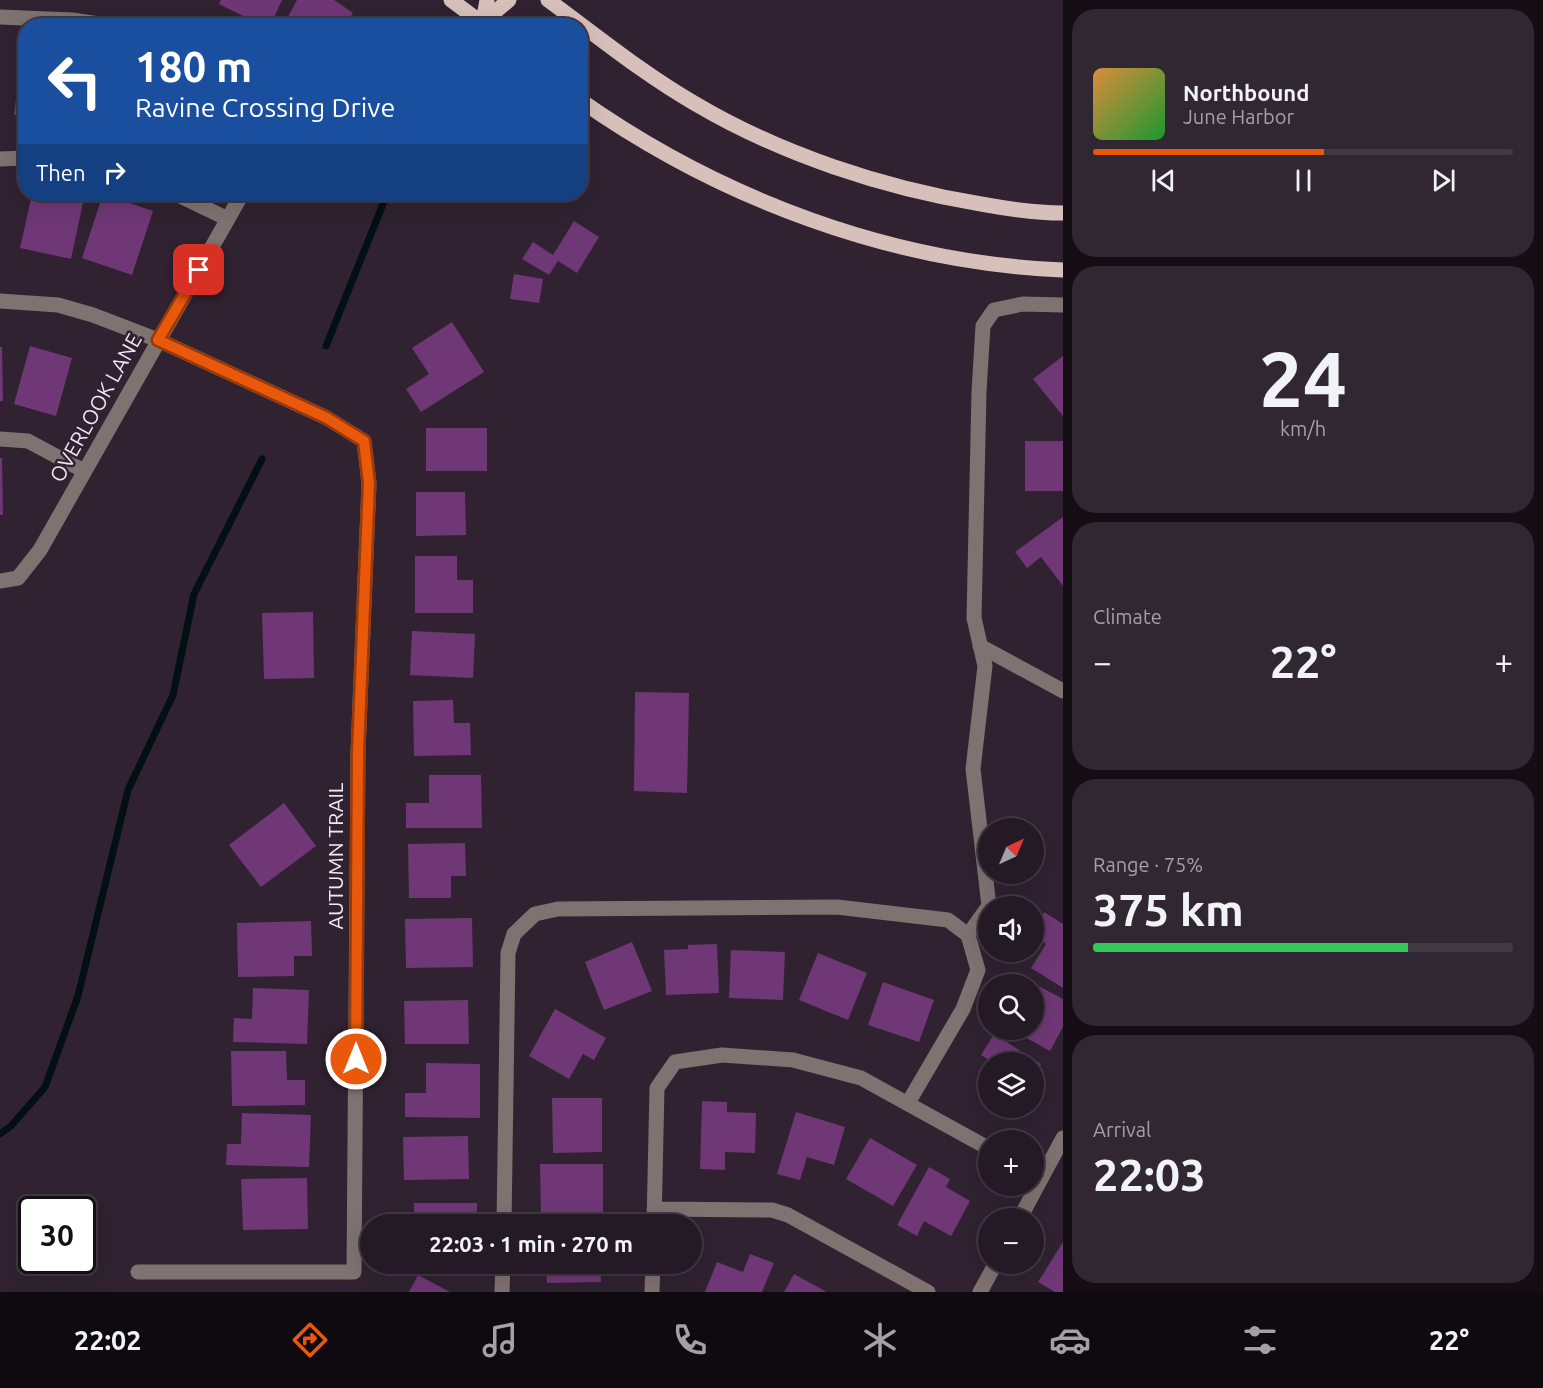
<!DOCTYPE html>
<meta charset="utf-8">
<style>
:root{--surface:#241a25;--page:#302732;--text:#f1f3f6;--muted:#a3a1a7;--line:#413842;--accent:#ea580c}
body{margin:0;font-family:Ubuntu,sans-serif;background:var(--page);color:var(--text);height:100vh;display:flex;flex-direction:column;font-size:22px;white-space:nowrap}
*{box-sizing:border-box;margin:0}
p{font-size:20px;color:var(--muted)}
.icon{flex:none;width:33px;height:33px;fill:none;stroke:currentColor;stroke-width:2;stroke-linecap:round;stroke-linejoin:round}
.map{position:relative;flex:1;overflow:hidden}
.sheet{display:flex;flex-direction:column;gap:9px;padding:9px;background:#140e14;width:480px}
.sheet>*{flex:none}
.hud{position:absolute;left:18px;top:18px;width:570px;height:183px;border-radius:24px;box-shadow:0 6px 24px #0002,0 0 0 2px var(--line);background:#1a4fa0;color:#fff;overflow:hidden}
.needle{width:39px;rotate:44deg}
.tools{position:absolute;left:978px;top:818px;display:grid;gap:12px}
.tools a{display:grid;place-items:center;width:66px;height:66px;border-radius:50%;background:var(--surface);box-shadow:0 6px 24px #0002,0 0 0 2px var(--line);font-size:30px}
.speed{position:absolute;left:18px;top:1196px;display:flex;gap:12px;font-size:30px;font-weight:700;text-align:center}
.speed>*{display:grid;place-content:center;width:78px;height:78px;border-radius:50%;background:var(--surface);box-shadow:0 6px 24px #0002,0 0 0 2px var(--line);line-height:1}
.speed .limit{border:3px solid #111;border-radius:9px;background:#fff;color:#111}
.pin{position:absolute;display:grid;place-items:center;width:51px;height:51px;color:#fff;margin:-26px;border-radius:12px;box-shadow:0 3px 9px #0006}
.me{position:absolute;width:66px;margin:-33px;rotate:0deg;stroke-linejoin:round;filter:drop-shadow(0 0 4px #0008)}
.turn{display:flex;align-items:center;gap:21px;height:126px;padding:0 18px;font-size:27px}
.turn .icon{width:78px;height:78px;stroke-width:2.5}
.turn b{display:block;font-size:42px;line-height:51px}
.then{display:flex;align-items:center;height:57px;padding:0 18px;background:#0003;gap:12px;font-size:22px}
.big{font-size:45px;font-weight:700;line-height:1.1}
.sheet .card{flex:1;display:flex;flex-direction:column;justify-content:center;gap:9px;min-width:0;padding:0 21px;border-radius:24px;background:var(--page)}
.sheet .dial{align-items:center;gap:0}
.dial b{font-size:78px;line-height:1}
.song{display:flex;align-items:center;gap:18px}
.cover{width:72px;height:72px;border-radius:9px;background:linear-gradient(135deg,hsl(30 70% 55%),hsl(130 70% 35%))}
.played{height:6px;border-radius:3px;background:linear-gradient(90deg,var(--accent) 55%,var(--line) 55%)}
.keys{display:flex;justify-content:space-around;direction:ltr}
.heat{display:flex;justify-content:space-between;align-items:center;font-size:33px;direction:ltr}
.charge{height:9px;border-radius:4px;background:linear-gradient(90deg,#34c759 75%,var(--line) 0)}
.trip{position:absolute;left:360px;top:1214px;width:342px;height:60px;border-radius:30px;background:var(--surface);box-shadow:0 6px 24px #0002,0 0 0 2px var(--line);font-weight:700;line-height:60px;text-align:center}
.tabs{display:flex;height:96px;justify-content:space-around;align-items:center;background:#0e0a0f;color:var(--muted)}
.tabs .icon{width:42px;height:42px}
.tabs .active{color:var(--accent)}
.tabs b{font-size:27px;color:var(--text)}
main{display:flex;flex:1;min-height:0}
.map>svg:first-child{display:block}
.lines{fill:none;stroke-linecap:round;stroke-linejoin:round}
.stream{stroke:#020f14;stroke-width:7}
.building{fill:#6f3776}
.minor{stroke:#7f7371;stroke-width:15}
.major{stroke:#d7bfba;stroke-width:15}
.route-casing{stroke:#983908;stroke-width:15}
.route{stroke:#ea580c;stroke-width:10}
.labels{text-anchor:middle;stroke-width:5;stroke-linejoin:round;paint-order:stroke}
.street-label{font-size:21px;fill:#f1e7f2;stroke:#302231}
</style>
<main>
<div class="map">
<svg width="1063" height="1292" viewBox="0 0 1063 1292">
<rect width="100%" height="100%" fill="#302231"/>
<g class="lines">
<path class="stream" d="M 326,346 L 387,194
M 0,1134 L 11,1126 L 45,1087 L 78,996 L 128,790 L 173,695 L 194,594 L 262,459"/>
</g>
<path class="building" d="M 221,0 L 282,0 L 270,26 L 263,26 L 219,4 Z
M 297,0 L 334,0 L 353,13 L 346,26 L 283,26 Z
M 21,61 L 26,61 L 26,117 L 14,115 Z
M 32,194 L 63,194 L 84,198 L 71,259 L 20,248 Z
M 103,194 L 153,211 L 132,275 L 82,258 Z
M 574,221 L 599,237 L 577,273 L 558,261 L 549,275 L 522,259 L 533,242 L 553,255 Z
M 514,274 L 543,279 L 539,303 L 510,299 Z
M 452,322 L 484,372 L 421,412 L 406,389 L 429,374 L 412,348 Z
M 30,346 L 72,358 L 56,416 L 14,404 Z
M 0,347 L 2,347 L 3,401 L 0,401 Z
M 1063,356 L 1063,416 L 1033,379 Z
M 426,428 L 487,428 L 487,471 L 426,471 Z
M 1025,441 L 1063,441 L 1063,491 L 1025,491 Z
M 0,458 L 2,458 L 3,515 L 0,515 Z
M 416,492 L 465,492 L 466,535 L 416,536 Z
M 1063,517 L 1063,586 L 1041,557 L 1027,568 L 1015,552 Z
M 415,556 L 457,556 L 457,580 L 473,580 L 473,613 L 415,613 Z
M 313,612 L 314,678 L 264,679 L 262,613 Z
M 412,631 L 475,634 L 473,678 L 410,675 Z
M 635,692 L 689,693 L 687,793 L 634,791 Z
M 453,700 L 454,723 L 470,723 L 471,755 L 414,756 L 413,701 Z
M 429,775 L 481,775 L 482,828 L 406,828 L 406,803 L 429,803 Z
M 284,803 L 316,846 L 261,887 L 229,845 Z
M 465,843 L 466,876 L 451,876 L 451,898 L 409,898 L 408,844 Z
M 1044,912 L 1063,924 L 1063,988 L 1031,968 L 1046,944 L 1034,936 L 1034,928 Z
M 472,918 L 473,967 L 406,968 L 405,919 Z
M 311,921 L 312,956 L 294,956 L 294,976 L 238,977 L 237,923 Z
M 632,942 L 652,991 L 604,1010 L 585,962 Z
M 717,944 L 719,993 L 666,995 L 664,950 L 688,949 L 688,945 Z
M 731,950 L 785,952 L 783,1000 L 729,998 Z
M 818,953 L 867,973 L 848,1020 L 799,1000 Z
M 1018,975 L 1063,999 L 1063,1027 L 1050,1051 L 1010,1029 L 1034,1029 L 1034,984 L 1013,984 Z
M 883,982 L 934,1000 L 919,1042 L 868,1025 Z
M 253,988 L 309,990 L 307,1044 L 233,1042 L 234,1018 L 252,1019 Z
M 468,1000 L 469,1044 L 405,1044 L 404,1001 Z
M 555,1009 L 606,1038 L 594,1060 L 583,1054 L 569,1079 L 529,1056 Z
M 994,1034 L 1041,1064 L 1034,1076 L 1034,1062 L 992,1062 L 981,1055 Z
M 231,1051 L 286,1051 L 287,1080 L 305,1080 L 305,1105 L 232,1106 Z
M 426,1063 L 480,1064 L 480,1118 L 405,1117 L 405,1093 L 426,1093 Z
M 552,1098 L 602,1098 L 602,1152 L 553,1153 Z
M 702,1101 L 727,1102 L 727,1112 L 756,1113 L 755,1153 L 725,1152 L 725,1170 L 700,1169 Z
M 796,1112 L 845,1127 L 834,1165 L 807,1157 L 800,1180 L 777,1174 Z
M 242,1113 L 311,1115 L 309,1167 L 226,1165 L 227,1144 L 241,1144 Z
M 468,1136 L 469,1179 L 404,1180 L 403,1137 Z
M 870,1138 L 917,1165 L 893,1206 L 846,1179 Z
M 540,1164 L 603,1164 L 603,1217 L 541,1217 Z
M 929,1167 L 950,1179 L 946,1187 L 970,1201 L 951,1236 L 924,1221 L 917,1236 L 897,1225 Z
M 307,1178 L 308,1229 L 243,1230 L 241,1179 Z
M 414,1203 L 477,1203 L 477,1224 L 414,1224 Z
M 1063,1242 L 1063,1292 L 1055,1292 L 1038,1282 Z
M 750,1254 L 774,1263 L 762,1292 L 705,1292 L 717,1262 L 743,1272 Z
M 546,1263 L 600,1263 L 601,1282 L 547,1283 Z
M 794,1274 L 827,1292 L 784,1292 Z
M 418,1275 L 450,1292 L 409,1292 Z"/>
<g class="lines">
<path class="minor" d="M 0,17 L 72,20 L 113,26
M 0,159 L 26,158
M 176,194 L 228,219
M 0,301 L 58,305 L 93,315 L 158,340 L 327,418 L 364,441 L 369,483 L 358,752 L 354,1272 L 138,1272
M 0,439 L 28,441 L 84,471
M 0,581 L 18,578 L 40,550 L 242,194
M 980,646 L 1063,691
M 989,906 L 973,769 L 985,666 L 974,618 L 979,392 L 983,326 L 994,310 L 1023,304 L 1063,305
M 968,935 L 988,907
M 654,1209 L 772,1210 L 788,1215 L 928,1292
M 1020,1218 L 1063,1138
M 504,1224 L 508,953 L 514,934 L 535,914 L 558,909 L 837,907 L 948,920 L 968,935 L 978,970 L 963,1009 L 908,1103
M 654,1224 L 657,1088 L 675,1062 L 722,1055 L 793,1060 L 861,1078 L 988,1148
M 502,1292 L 503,1263
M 652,1292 L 653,1263
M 980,1292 L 996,1263"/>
<path class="major" d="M 451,0 L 486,26
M 548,0 C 596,35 642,73 694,103 C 780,154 883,188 981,204 C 1008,209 1036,213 1063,213
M 483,22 L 509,0
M 483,22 L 487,0
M 580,100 C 721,199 891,263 1063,270"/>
</g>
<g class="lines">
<g class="route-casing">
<path id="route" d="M 199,270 L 158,340 L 327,418 L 364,441 L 369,483 L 358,752 L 356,1059"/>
</g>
<use href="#route" class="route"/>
</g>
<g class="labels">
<g class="street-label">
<text transform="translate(96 408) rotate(-61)" y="7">OVERLOOK LANE</text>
<text transform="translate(336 856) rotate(-90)" y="7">AUTUMN TRAIL</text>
</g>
</g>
</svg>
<div class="tools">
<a><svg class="needle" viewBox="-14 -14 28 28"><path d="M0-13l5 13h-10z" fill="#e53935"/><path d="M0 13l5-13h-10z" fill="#a3a1a7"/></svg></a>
<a><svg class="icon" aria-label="sound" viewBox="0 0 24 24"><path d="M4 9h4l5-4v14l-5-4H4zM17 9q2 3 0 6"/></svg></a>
<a><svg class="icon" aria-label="search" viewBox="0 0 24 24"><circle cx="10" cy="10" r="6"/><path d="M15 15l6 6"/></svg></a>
<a><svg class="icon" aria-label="layers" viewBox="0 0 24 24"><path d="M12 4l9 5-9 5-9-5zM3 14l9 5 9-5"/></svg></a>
<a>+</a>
<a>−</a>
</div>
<div class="speed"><div class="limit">30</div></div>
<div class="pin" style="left:199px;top:270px;background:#d93025"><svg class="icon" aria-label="arrive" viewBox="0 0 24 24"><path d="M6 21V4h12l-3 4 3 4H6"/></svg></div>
<svg class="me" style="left:356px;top:1059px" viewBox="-20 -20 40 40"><circle r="17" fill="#ea580c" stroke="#fff" stroke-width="3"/><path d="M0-11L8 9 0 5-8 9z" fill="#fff"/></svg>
<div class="trip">22:03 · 1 min · 270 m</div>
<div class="hud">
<div class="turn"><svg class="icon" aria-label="left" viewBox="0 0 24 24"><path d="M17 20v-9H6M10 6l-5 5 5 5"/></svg><div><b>180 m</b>Ravine Crossing Drive</div></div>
<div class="then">Then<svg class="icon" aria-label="right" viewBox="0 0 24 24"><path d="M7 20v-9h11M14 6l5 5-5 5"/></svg></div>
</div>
</div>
<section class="sheet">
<div class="card">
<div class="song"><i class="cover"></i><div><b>Northbound</b><p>June Harbor</p></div></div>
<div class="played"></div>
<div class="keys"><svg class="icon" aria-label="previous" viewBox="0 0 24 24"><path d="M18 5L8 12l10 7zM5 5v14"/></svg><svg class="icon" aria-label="pause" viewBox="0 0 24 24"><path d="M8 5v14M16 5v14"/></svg><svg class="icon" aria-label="next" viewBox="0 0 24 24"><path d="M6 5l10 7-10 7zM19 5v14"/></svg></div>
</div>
<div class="card dial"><b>24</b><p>km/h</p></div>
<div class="card"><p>Climate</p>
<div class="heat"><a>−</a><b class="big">22°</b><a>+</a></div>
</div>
<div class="card"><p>Range · 75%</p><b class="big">375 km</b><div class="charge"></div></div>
<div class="card"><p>Arrival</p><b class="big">22:03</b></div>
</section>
</main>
<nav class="tabs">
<b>22:02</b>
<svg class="icon active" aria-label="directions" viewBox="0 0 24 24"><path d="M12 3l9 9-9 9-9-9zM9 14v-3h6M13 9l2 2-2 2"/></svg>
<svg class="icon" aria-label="music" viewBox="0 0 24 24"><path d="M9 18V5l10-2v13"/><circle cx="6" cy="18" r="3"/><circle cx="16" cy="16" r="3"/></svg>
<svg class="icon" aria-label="phone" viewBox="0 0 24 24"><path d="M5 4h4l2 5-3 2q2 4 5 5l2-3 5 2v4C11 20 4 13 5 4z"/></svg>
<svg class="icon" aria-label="climate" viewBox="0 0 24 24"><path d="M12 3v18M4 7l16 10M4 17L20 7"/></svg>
<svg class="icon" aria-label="car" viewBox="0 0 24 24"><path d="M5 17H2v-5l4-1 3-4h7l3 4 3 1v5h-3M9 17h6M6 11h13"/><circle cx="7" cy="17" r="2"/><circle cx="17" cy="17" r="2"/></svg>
<svg class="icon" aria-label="filters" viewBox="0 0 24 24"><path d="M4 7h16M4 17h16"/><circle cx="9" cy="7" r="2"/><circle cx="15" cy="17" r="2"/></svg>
<b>22°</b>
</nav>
